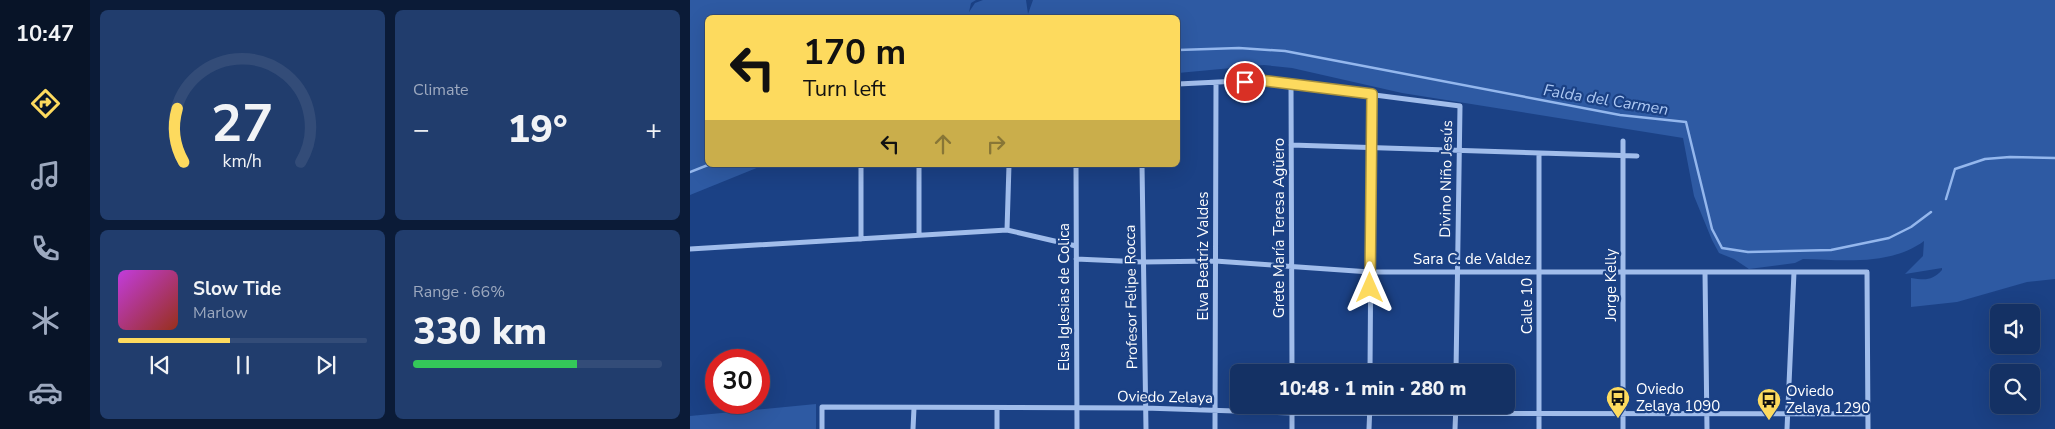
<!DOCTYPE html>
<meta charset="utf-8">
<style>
:root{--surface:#143164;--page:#213d6d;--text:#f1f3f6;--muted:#9da9bf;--line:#334c78;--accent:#fdda5e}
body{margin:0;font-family:"Nunito Sans",sans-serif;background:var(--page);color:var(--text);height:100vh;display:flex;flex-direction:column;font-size:19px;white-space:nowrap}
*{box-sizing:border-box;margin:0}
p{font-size:16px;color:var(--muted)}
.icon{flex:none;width:28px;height:28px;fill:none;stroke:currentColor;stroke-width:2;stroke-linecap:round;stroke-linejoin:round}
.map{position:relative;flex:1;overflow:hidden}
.panel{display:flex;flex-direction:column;gap:10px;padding:10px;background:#0b1b37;width:600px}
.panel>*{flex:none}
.top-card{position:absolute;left:15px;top:15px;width:475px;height:152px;border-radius:8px;box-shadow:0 5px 20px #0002,0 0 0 1px var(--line);background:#fdda5e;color:#111;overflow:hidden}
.buttons{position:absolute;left:1300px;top:304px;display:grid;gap:10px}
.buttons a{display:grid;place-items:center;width:50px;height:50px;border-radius:8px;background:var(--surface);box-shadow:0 5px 20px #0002,0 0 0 1px var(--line);font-size:25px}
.speed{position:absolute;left:15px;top:349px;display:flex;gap:10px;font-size:25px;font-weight:700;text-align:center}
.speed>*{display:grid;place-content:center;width:65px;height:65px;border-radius:50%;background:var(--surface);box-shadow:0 5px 20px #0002,0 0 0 1px var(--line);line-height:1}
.speed .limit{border:8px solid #d22;background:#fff;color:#111}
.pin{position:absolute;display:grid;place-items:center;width:42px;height:42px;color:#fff;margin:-21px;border:2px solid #fff;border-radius:50%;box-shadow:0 1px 5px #0007}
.me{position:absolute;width:55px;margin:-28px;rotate:0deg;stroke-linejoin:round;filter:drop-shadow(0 0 4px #0008)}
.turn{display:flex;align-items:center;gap:18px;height:105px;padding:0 15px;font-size:22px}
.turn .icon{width:65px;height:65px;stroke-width:2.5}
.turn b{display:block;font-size:35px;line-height:42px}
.lanes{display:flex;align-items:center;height:48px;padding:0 15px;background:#0003;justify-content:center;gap:25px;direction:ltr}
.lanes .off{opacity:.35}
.big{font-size:38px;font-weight:800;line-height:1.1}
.panel .tile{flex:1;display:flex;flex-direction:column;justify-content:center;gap:8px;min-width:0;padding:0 18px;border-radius:8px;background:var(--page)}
.panel .dial{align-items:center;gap:0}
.dial svg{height:130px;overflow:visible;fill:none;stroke:var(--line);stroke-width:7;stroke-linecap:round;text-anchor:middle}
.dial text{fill:var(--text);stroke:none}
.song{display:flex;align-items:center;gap:15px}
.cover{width:60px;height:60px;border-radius:8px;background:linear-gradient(135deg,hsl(290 70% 55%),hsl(10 70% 35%))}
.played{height:5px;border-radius:2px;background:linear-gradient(90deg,var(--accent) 45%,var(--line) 45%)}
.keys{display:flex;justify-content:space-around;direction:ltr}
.heat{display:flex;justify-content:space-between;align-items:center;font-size:28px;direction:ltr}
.charge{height:8px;border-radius:4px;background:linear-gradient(90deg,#34c759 66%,var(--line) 0)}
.panel .tiles{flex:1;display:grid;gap:10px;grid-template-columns:repeat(2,1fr)}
.trip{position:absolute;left:540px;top:364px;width:285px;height:50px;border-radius:8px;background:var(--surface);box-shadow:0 5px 20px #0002,0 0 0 1px var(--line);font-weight:800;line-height:50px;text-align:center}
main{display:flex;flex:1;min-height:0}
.dock{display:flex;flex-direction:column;width:90px;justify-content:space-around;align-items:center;background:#081428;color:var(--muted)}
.dock .icon{width:35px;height:35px}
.dock .current{color:var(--accent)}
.dock b{font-size:22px;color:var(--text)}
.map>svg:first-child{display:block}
.green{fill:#2e5aa3}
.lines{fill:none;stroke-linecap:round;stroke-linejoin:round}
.stream{stroke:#94b7ed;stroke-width:2.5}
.minor{stroke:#a1bdeb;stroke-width:5}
.route-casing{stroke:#a48e3d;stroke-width:12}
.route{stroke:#fdda5e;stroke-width:9}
.labels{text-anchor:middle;stroke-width:4.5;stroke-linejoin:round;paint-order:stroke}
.street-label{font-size:15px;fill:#fff;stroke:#1b4185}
.poi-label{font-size:15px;fill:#fff;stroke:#1b4185;text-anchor:start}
.water-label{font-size:16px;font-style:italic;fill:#adc8f3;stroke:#1b4185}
</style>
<main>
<nav class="dock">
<b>10:47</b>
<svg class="icon current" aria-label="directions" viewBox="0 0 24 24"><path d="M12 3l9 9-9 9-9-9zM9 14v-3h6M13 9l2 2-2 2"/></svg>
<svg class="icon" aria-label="music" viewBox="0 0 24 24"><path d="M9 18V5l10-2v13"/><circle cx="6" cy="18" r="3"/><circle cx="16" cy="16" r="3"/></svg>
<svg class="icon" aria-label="phone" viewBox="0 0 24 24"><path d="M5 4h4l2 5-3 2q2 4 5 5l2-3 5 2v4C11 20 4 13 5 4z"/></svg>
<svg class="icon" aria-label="climate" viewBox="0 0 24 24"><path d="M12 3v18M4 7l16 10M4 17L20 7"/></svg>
<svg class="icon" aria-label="car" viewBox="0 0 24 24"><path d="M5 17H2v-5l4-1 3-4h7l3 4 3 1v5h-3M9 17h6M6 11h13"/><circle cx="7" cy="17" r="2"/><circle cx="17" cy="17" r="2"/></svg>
</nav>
<section class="panel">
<div class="tiles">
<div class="tile dial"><svg viewBox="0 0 100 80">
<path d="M14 69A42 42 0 1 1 86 69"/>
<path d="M14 69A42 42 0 0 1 10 36" stroke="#fdda5e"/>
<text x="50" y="56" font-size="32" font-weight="700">27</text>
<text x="50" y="72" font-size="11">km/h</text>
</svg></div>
<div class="tile"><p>Climate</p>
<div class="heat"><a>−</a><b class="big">19°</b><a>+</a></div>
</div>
<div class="tile">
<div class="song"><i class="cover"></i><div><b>Slow Tide</b><p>Marlow</p></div></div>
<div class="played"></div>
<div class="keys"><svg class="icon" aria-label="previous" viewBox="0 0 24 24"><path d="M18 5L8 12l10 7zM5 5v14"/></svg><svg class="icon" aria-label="pause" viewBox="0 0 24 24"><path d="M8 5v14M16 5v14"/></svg><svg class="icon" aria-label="next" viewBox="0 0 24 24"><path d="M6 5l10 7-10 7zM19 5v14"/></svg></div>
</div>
<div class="tile"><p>Range · 66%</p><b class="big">330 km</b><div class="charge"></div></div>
</div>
</section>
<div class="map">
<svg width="1365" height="429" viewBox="0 0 1365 429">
<rect width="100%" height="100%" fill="#1b4185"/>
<path class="green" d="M 0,0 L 286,0 L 281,3 L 279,12 L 285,3 L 293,0 L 336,0 L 338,14 L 343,0 L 1365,0 L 1365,279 L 1337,282 L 1267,302 L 1221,307 L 1221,278 C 1235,280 1242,281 1252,270 L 1252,268 L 1215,274 L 1233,256 L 1234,241 C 1200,266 1153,260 1113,259 L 1105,263 L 1059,269 L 1044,259 L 1029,253 L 1022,240 L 1004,196 L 993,138 L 712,93 L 602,68 L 574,65 L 488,73 L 488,18 L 18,18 L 18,165 L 74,165 L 0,195 Z
M 126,404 L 126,429 L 0,429 L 0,416 Z"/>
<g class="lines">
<path class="stream" d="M 488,50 L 549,48 L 595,51 L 930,115 L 996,122 L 1022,229 L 1032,248 L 1058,252 L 1141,250 L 1199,238 L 1221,227 L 1241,212
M 0,172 L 18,165
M 1256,199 L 1265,169 L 1295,159 L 1320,157 L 1365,158"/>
<path class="minor" d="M 488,84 L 569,80 L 770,106 L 766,372
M 601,84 L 602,372
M 601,145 L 947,156
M 849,153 L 849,429
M 229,165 L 229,235
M 386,165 L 387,429
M 452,165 L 456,429
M 317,230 L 319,165
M 171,239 L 171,165
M 0,249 L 317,230 L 386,246
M 386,259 L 453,262 L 525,261 L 680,272 L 1177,272 L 1178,429
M 1015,272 L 1017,429
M 680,372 L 682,94
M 132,429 L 132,407 L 455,408 L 602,413 L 1178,414
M 223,429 L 224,408
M 307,429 L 307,408
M 525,429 L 526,84
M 602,429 L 602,405
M 679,429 L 680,405
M 765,429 L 766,405
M 933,429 L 933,141
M 1097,429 L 1104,272"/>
</g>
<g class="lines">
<g class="route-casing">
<path id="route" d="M 555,82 L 569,80 L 682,94 L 680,288"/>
</g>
<use href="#route" class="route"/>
</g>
<defs>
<g id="bus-pin" transform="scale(1.25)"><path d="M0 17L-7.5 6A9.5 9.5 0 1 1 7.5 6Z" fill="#fdda5e" stroke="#1b4185"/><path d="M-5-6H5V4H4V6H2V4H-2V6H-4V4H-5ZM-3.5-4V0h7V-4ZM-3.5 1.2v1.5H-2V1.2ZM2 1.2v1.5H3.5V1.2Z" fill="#111"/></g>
</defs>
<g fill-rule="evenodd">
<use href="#bus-pin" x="928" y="398"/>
<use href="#bus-pin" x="1079" y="400"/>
</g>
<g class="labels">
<g class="street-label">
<text transform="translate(756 179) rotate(-89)" y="5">Divino Niño Jesús</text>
<text transform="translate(589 228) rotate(-90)" y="5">Grete María Teresa Agüero</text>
<text transform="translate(513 256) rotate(-90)" y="5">Elva Beatriz Valdes</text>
<text x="782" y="264">Sara C. de Valdez</text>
<text transform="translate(921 285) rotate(-90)" y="5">Jorge Kelly</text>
<text transform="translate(374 297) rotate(-90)" y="5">Elsa Iglesias de Colica</text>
<text transform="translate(441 297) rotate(-91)" y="5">Profesor Felipe Rocca</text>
<text transform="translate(837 306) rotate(-90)" y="5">Calle 10</text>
<text transform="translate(475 397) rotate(1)" y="5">Oviedo Zelaya</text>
</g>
<g class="poi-label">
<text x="946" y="394">Oviedo<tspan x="946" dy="17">Zelaya 1090</tspan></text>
<text x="1096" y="396">Oviedo<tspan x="1096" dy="17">Zelaya 1290</tspan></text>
</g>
<g class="water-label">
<text transform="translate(916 99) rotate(9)" y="6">Falda del Carmen</text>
</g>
</g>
</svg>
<div class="buttons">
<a><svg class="icon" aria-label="sound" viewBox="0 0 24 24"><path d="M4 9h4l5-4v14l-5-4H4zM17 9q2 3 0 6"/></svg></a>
<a><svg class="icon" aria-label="search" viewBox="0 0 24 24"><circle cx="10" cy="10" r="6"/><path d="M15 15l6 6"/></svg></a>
</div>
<div class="speed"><div class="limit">30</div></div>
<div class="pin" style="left:555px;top:82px;background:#d93025"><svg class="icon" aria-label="arrive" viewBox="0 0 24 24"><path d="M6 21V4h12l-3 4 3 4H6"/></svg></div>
<svg class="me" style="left:680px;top:288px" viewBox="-20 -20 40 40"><path d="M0-17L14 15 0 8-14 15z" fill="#fdda5e" stroke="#fff" stroke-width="4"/></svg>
<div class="trip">10:48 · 1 min · 280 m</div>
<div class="top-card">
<div class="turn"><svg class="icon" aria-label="left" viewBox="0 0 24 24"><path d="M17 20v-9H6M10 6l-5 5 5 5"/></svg><div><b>170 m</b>Turn left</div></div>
<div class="lanes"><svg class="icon" aria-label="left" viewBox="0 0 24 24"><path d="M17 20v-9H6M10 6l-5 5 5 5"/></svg><svg class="icon off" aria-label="ahead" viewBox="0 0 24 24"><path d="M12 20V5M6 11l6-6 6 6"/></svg><svg class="icon off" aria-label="right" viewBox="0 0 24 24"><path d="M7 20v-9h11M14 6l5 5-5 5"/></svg></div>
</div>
</div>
</main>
